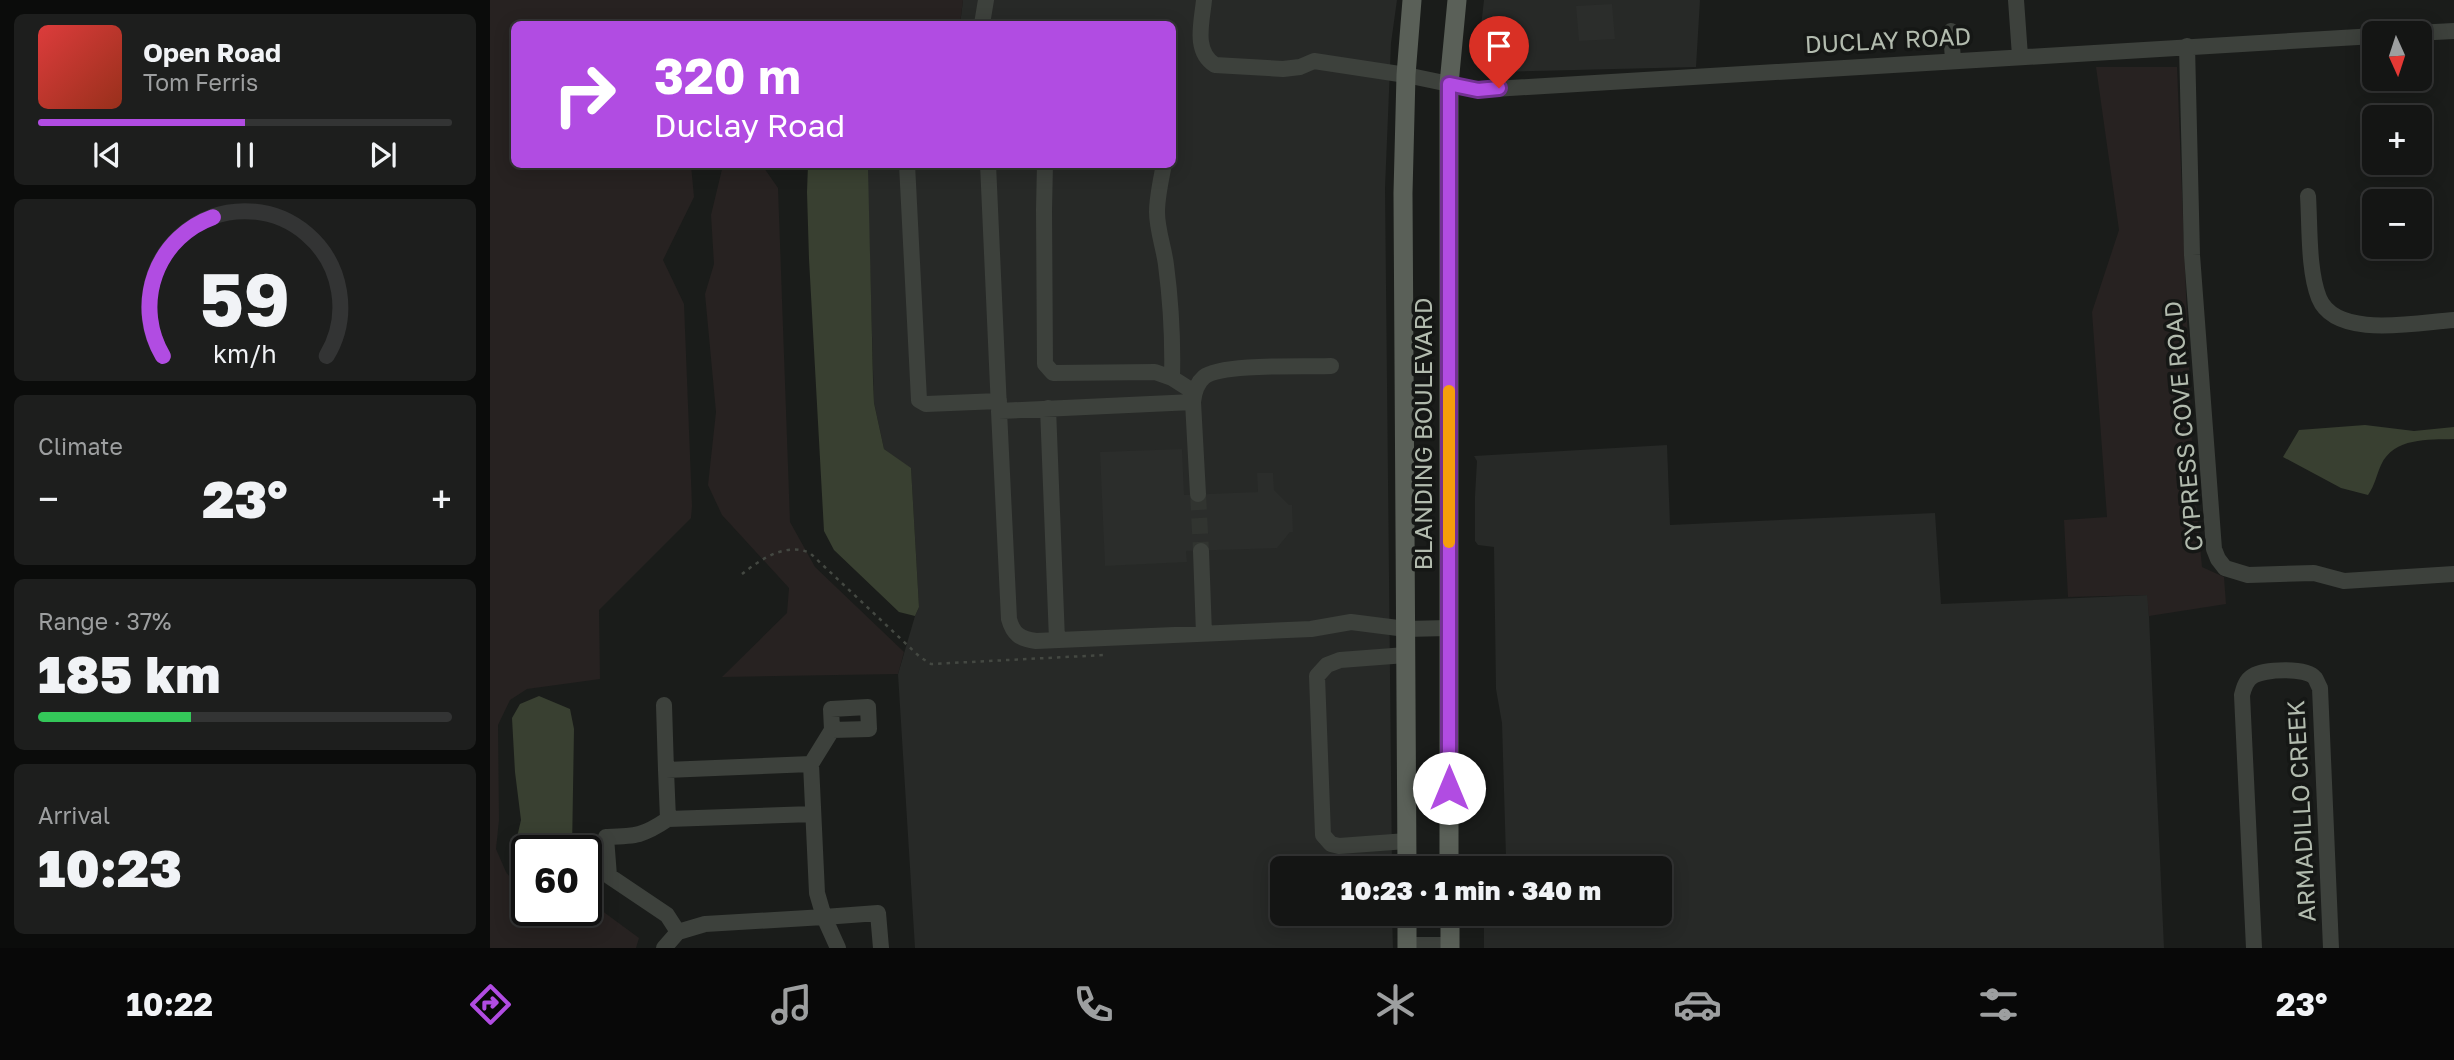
<!DOCTYPE html>
<meta charset="utf-8">
<style>
:root{--surface:#141514;--page:#1d1e1d;--text:#f1f3f6;--muted:#9d9fa0;--line:#333434;--accent:#b14ce2}
body{margin:0;font-family:"Golos Text",sans-serif;background:var(--page);color:var(--text);height:100vh;display:flex;flex-direction:column;font-size:26px;white-space:nowrap}
*{box-sizing:border-box;margin:0}
p{font-size:23px;color:var(--muted)}
.icon{flex:none;width:38px;height:38px;fill:none;stroke:currentColor;stroke-width:2;stroke-linecap:round;stroke-linejoin:round}
.map{position:relative;flex:1;overflow:hidden}
.details{display:flex;flex-direction:column;gap:14px;padding:14px;background:#0b0c0b;width:490px}
.details>*{flex:none}
.banner{position:absolute;left:21px;top:21px;width:665px;height:147px;border-radius:10px;box-shadow:0 4px 18px #0003,0 0 0 2px var(--line);background:#b14ce2;color:#fff;overflow:hidden}
.needle{width:46px;rotate:177deg}
.fabs{position:absolute;left:1872px;top:21px;display:grid;gap:14px}
.fabs a{display:grid;place-items:center;width:70px;height:70px;border-radius:10px;background:var(--surface);box-shadow:0 4px 18px #0003,0 0 0 2px var(--line);font-size:35px}
.speed{position:absolute;left:21px;top:835px;display:flex;gap:14px;font-size:35px;font-weight:700;text-align:center}
.speed>*{display:grid;place-content:center;width:91px;height:91px;border-radius:50%;background:var(--surface);box-shadow:0 4px 18px #0003,0 0 0 2px var(--line);line-height:1}
.speed .limit{border:4px solid #111;border-radius:10px;background:#fff;color:#111}
.pin{position:absolute;display:grid;place-items:center;width:60px;height:60px;color:#fff;margin:-72px -30px;border-radius:50% 50% 50% 0;rotate:-45deg;box-shadow:0 0 7px #0007}
.pin .icon{rotate:45deg}
.me{position:absolute;width:77px;margin:-38px;rotate:0deg;stroke-linejoin:round;filter:drop-shadow(0 0 5px #0008)}
.turn{display:flex;align-items:center;gap:24px;height:147px;padding:0 28px;font-size:32px}
.turn .icon{width:91px;height:91px;stroke-width:2.5}
.turn b{display:block;font-size:49px;line-height:60px}
.big{font-size:52px;font-weight:800;line-height:1.1}
.details .card{flex:1;display:flex;flex-direction:column;justify-content:center;gap:10px;min-width:0;padding:0 24px;border-radius:10px;background:var(--page)}
.details .dial{align-items:center;gap:0}
.dial svg{height:182px;overflow:visible;fill:none;stroke:var(--line);stroke-width:7;stroke-linecap:round;text-anchor:middle}
.dial text{fill:var(--text);stroke:none}
.song{display:flex;align-items:center;gap:21px}
.cover{width:84px;height:84px;border-radius:10px;background:linear-gradient(135deg,hsl(0 70% 55%),hsl(10 70% 35%))}
.played{height:7px;border-radius:4px;background:linear-gradient(90deg,var(--accent) 50%,var(--line) 50%)}
.keys{display:flex;justify-content:space-around;direction:ltr}
.heat{display:flex;justify-content:space-between;align-items:center;font-size:38px;direction:ltr}
.charge{height:10px;border-radius:5px;background:linear-gradient(90deg,#34c759 37%,var(--line) 0)}
.trip{position:absolute;left:780px;top:856px;width:402px;height:70px;border-radius:10px;background:var(--surface);box-shadow:0 4px 18px #0003,0 0 0 2px var(--line);font-weight:800;line-height:70px;text-align:center}
.dock{display:flex;height:112px;justify-content:space-around;align-items:center;background:#080808;color:var(--muted)}
.dock .icon{width:49px;height:49px}
.dock .on{color:var(--accent)}
.dock b{font-size:32px;color:var(--text)}
main{display:flex;flex:1;min-height:0}
.map>svg:first-child{display:block}
.built{fill:#272927}
.green{fill:#272221}
.water{fill:#394031}
.building{fill:#2b2d2b}
.lines{fill:none;stroke-linecap:round;stroke-linejoin:round}
.minor-tunnel{stroke:#313430;stroke-width:16;stroke-dasharray:16 8;stroke-linecap:butt}
.path{stroke:#444842;stroke-width:2.5;stroke-dasharray:3.5 5;stroke-linecap:butt}
.minor{stroke:#3d413c;stroke-width:16}
.major{stroke:#5a6058;stroke-width:19}
.route-casing{stroke:#733193;stroke-width:18}
.route{stroke:#b14ce2;stroke-width:12}
.slow{stroke:#f59e0b;stroke-width:12}
.labels{text-anchor:middle;stroke-width:7;stroke-linejoin:round;paint-order:stroke}
.street-label{font-size:24px;fill:#b2bbae;stroke:#151715}
</style>
<main>
<section class="details">
<div class="card">
<div class="song"><i class="cover"></i><div><b>Open Road</b><p>Tom Ferris</p></div></div>
<div class="played"></div>
<div class="keys"><svg class="icon" aria-label="previous" viewBox="0 0 24 24"><path d="M18 5L8 12l10 7zM5 5v14"/></svg><svg class="icon" aria-label="pause" viewBox="0 0 24 24"><path d="M8 5v14M16 5v14"/></svg><svg class="icon" aria-label="next" viewBox="0 0 24 24"><path d="M6 5l10 7-10 7zM19 5v14"/></svg></div>
</div>
<div class="card dial"><svg viewBox="0 0 100 80">
<path d="M14 69A42 42 0 1 1 86 69"/>
<path d="M14 69A42 42 0 0 1 36 8" stroke="#b14ce2"/>
<text x="50" y="56" font-size="32" font-weight="700">59</text>
<text x="50" y="72" font-size="11">km/h</text>
</svg></div>
<div class="card"><p>Climate</p>
<div class="heat"><a>−</a><b class="big">23°</b><a>+</a></div>
</div>
<div class="card"><p>Range · 37%</p><b class="big">185 km</b><div class="charge"></div></div>
<div class="card"><p>Arrival</p><b class="big">10:23</b></div>
</section>
<div class="map">
<svg width="1964" height="948" viewBox="0 0 1964 948">
<rect width="100%" height="100%" fill="#1a1c1a"/>
<path class="built" d="M 473,0 L 907,0 L 901,43 L 895,188 L 902,868 L 793,868 L 793,914 L 902,914 L 903,948 L 425,948 L 408,674 L 425,616 L 429,607 L 421,469 L 394,449 L 384,403 L 377,165 L 682,164 L 682,24 L 470,24 Z
M 994,0 L 1210,0 L 1206,67 L 1005,72 L 993,66 L 994,45 L 990,35 Z
M 1177,445 L 1180,525 L 1445,513 L 1451,604 L 1658,595 L 1674,948 L 994,948 L 994,914 L 1171,914 L 1171,868 L 1012,868 L 1016,857 L 1012,723 L 1006,689 L 1004,547 L 988,545 L 985,541 L 985,496 L 987,461 L 984,456 Z"/>
<path class="green" d="M 0,0 L 473,0 L 470,24 L 24,24 L 24,164 L 201,165 L 204,197 L 173,260 L 194,304 L 202,506 L 201,518 L 109,610 L 110,679 L 37,689 L 20,700 L 8,725 L 9,820 L 6,849 L 16,872 L 37,900 L 37,910 L 50,910 L 53,913 L 96,910 L 96,899 L 149,938 L 146,948 L 0,948 Z
M 1606,67 L 1687,67 L 1703,469 L 1712,567 L 1734,577 L 1736,604 L 1659,616 L 1657,595 L 1578,597 L 1574,520 L 1617,517 L 1602,312 L 1629,230 Z
M 233,165 L 272,165 L 288,188 L 300,522 L 325,567 L 414,652 L 408,674 L 232,677 L 297,613 L 299,588 L 232,515 L 218,485 L 226,412 L 215,294 L 224,264 L 221,215 Z"/>
<path class="water" d="M 318,165 L 377,165 L 378,169 L 383,380 L 384,403 L 394,449 L 421,468 L 429,607 L 425,616 L 409,612 L 344,550 L 334,531 L 319,259 L 317,192 Z
M 1875,425 L 1924,431 L 1964,427 L 1964,439 C 1938,440 1904,437 1891,465 C 1886,476 1885,485 1878,495 L 1851,488 L 1793,457 L 1809,430 Z
M 49,696 L 80,709 L 84,729 L 82,850 L 37,850 L 37,881 L 22,859 L 31,820 L 25,772 L 22,718 L 30,704 Z"/>
<path class="building" d="M 1122,4 L 1125,39 L 1089,41 L 1086,6 Z
M 692,449 L 694,495 L 768,492 L 767,473 L 783,473 L 784,490 L 799,505 L 802,505 L 803,532 L 800,532 L 787,548 L 696,551 L 697,562 L 615,566 L 610,452 Z"/>
<g class="lines">
<path class="minor-tunnel" d="M 708,494 L 711,551"/>
<path class="path" d="M 252,574 C 271,559 296,542 320,553 L 430,657 L 441,664 L 615,655"/>
<path class="minor" d="M 714,0 C 712,22 703,51 725,65 L 793,69 L 810,67 L 824,61 L 916,75 L 988,90 L 1885,36
M 1526,0 L 1530,56
M 492,24 L 496,0
M 1461,31 L 1463,60
M 1926,33 L 1964,31
M 1697,46 L 1702,255 L 1724,549 L 1728,559 L 1735,568 L 1758,575 L 1824,573 L 1854,581 L 1964,574
M 417,164 L 429,400 L 436,404 L 509,401
M 498,164 L 509,409
M 555,164 L 554,210 L 555,364 L 563,373 L 665,372 L 682,378 L 704,392
M 674,164 C 671,180 667,197 667,212 C 667,230 674,248 676,265 C 681,303 683,340 682,378
M 1818,196 C 1820,227 1818,270 1829,298 C 1846,340 1929,322 1964,320
M 703,402 L 509,411 L 519,619 C 523,634 530,639 546,641 L 821,629 L 861,622 L 916,629 L 958,628
M 558,408 L 567,640
M 708,494 L 703,402 C 704,393 707,383 714,377 C 731,363 816,367 841,366
M 711,551 L 714,634
M 916,655 L 850,660 L 837,665 L 827,676 L 833,835 L 841,844 L 849,846 L 917,841
M 174,705 L 176,770
M 321,764 L 342,730 L 379,729 L 378,707 L 341,709 L 342,730
M 188,932 L 177,915 L 119,876 L 116,837 C 146,836 153,836 178,819 L 323,814
M 917,945 L 960,945
M 174,948 L 188,932 L 215,924 L 334,917 L 327,893 L 321,764 L 176,770 L 178,819
M 348,948 L 334,917 L 388,913 L 391,948
M 1764,948 L 1752,695 C 1754,687 1756,680 1763,676 C 1774,669 1816,667 1825,678 C 1827,681 1828,685 1830,688 L 1841,948"/>
<path class="major" d="M 917,868 L 913,193 L 916,75 L 922,0
M 959,868 L 959,84 L 967,0
M 917,914 L 917,948
M 960,914 L 960,948"/>
</g>
<g class="lines">
<g class="route-casing">
<path id="route" d="M 959,788 L 959,84 L 988,90 L 1009,88"/>
</g>
<use href="#route" class="route"/>
<path class="slow" d="M 959,391 L 959,542"/>
</g>
<g class="labels">
<g class="street-label">
<text transform="translate(1398 41) rotate(-3)" y="8">DUCLAY ROAD</text>
<text transform="translate(1694 426) rotate(-95)" y="8">CYPRESS COVE ROAD</text>
<text transform="translate(934 434) rotate(-90)" y="8">BLANDING BOULEVARD</text>
<text transform="translate(1812 811) rotate(-93)" y="8">ARMADILLO CREEK</text>
</g>
</g>
</svg>
<div class="fabs">
<a><svg class="needle" viewBox="-14 -14 28 28"><path d="M0-13l5 13h-10z" fill="#e53935"/><path d="M0 13l5-13h-10z" fill="#9d9fa0"/></svg></a>
<a>+</a>
<a>−</a>
</div>
<div class="speed"><div class="limit">60</div></div>
<div class="pin" style="left:1009px;top:88px;background:#d93025"><svg class="icon" aria-label="arrive" viewBox="0 0 24 24"><path d="M6 21V4h12l-3 4 3 4H6"/></svg></div>
<svg class="me" style="left:959px;top:788px" viewBox="-20 -20 40 40"><circle r="19" fill="#fff"/><path d="M0-13L10 11 0 6-10 11z" fill="#b14ce2"/></svg>
<div class="trip">10:23 · 1 min · 340 m</div>
<div class="banner">
<div class="turn"><svg class="icon" aria-label="right" viewBox="0 0 24 24"><path d="M7 20v-9h11M14 6l5 5-5 5"/></svg><div><b>320 m</b>Duclay Road</div></div>
</div>
</div>
</main>
<nav class="dock">
<b>10:22</b>
<svg class="icon on" aria-label="directions" viewBox="0 0 24 24"><path d="M12 3l9 9-9 9-9-9zM9 14v-3h6M13 9l2 2-2 2"/></svg>
<svg class="icon" aria-label="music" viewBox="0 0 24 24"><path d="M9 18V5l10-2v13"/><circle cx="6" cy="18" r="3"/><circle cx="16" cy="16" r="3"/></svg>
<svg class="icon" aria-label="phone" viewBox="0 0 24 24"><path d="M5 4h4l2 5-3 2q2 4 5 5l2-3 5 2v4C11 20 4 13 5 4z"/></svg>
<svg class="icon" aria-label="climate" viewBox="0 0 24 24"><path d="M12 3v18M4 7l16 10M4 17L20 7"/></svg>
<svg class="icon" aria-label="car" viewBox="0 0 24 24"><path d="M5 17H2v-5l4-1 3-4h7l3 4 3 1v5h-3M9 17h6M6 11h13"/><circle cx="7" cy="17" r="2"/><circle cx="17" cy="17" r="2"/></svg>
<svg class="icon" aria-label="filters" viewBox="0 0 24 24"><path d="M4 7h16M4 17h16"/><circle cx="9" cy="7" r="2"/><circle cx="15" cy="17" r="2"/></svg>
<b>23°</b>
</nav>
